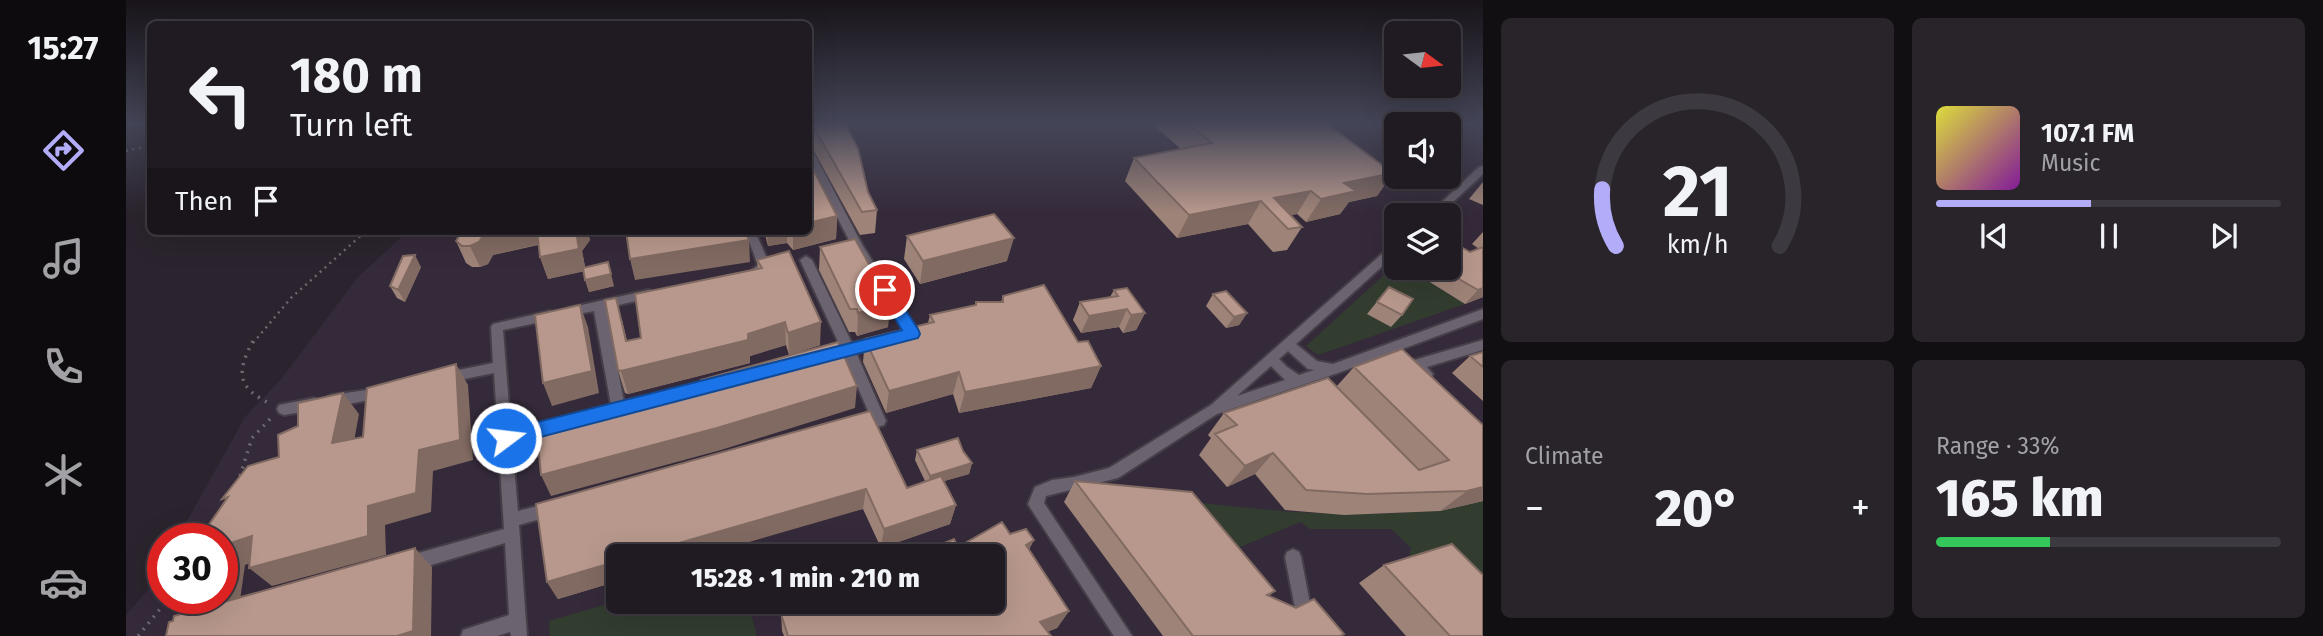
<!DOCTYPE html>
<meta charset="utf-8">
<style>
:root{--surface:#201b22;--page:#28242a;--text:#f1f3f6;--muted:#a2a1a5;--line:#3d3940;--accent:#b3acf9}
body{margin:0;font-family:"Fira Sans",sans-serif;background:var(--page);color:var(--text);height:100vh;display:flex;flex-direction:column;font-size:26px;white-space:nowrap}
*{box-sizing:border-box;margin:0}
p{font-size:23px;color:var(--muted)}
.icon{flex:none;width:38px;height:38px;fill:none;stroke:currentColor;stroke-width:2;stroke-linecap:round;stroke-linejoin:round}
.map{position:relative;flex:1;overflow:hidden}
.drawer{display:flex;flex-direction:column;gap:18px;padding:18px;background:#120f13;width:840px}
.drawer>*{flex:none}
.banner{position:absolute;left:21px;top:21px;width:665px;height:214px;border-radius:10px;box-shadow:0 7px 28px #0002,0 0 0 2px var(--line);background:#201b22;color:var(--text);overflow:hidden}
.needle{width:46px;rotate:105deg}
.buttons{position:absolute;left:1258px;top:21px;display:grid;gap:14px}
.buttons a{display:grid;place-items:center;width:77px;height:77px;border-radius:10px;background:var(--surface);box-shadow:0 7px 28px #0002,0 0 0 2px var(--line);font-size:35px}
.speed{position:absolute;left:21px;top:523px;display:flex;gap:14px;font-size:35px;font-weight:700;text-align:center}
.speed>*{display:grid;place-content:center;width:91px;height:91px;border-radius:50%;background:var(--surface);box-shadow:0 7px 28px #0002,0 0 0 2px var(--line);line-height:1}
.speed .limit{border:10px solid #d22;background:#fff;color:#111}
.pin{position:absolute;display:grid;place-items:center;width:60px;height:60px;color:#fff;margin:-30px;border:4px solid #fff;border-radius:50%;box-shadow:0 2px 7px #0007}
.me{position:absolute;width:77px;margin:-38px;rotate:75deg;stroke-linejoin:round;filter:drop-shadow(0 0 5px #0008)}
.turn{display:flex;align-items:center;gap:24px;height:147px;padding:0 28px;font-size:32px}
.turn .icon{width:91px;height:91px;stroke-width:2.5}
.turn b{display:block;font-size:49px;line-height:60px}
.then{display:flex;align-items:center;height:66px;padding:0 28px;background:#0003;gap:14px;font-size:26px}
.big{font-size:52px;font-weight:800;line-height:1.1}
.drawer .card{flex:1;display:flex;flex-direction:column;justify-content:center;gap:10px;min-width:0;padding:0 24px;border-radius:10px;background:var(--page)}
.drawer .dial{align-items:center;gap:0}
.dial svg{height:182px;overflow:visible;fill:none;stroke:var(--line);stroke-width:7;stroke-linecap:round;text-anchor:middle}
.dial text{fill:var(--text);stroke:none}
.song{display:flex;align-items:center;gap:21px}
.cover{width:84px;height:84px;border-radius:10px;background:linear-gradient(135deg,hsl(60 70% 55%),hsl(290 70% 35%))}
.played{height:7px;border-radius:4px;background:linear-gradient(90deg,var(--accent) 45%,var(--line) 45%)}
.keys{display:flex;justify-content:space-around;direction:ltr}
.heat{display:flex;justify-content:space-between;align-items:center;font-size:38px;direction:ltr}
.charge{height:10px;border-radius:5px;background:linear-gradient(90deg,#34c759 33%,var(--line) 0)}
.drawer .tiles{flex:1;display:grid;gap:18px;grid-template-columns:repeat(2,1fr)}
.trip{position:absolute;left:480px;top:544px;width:399px;height:70px;border-radius:10px;background:var(--surface);box-shadow:0 7px 28px #0002,0 0 0 2px var(--line);font-weight:800;line-height:70px;text-align:center}
main{display:flex;flex:1;min-height:0}
.menu{display:flex;flex-direction:column;width:126px;justify-content:space-around;align-items:center;background:#0d0b0e;color:var(--muted)}
.menu .icon{width:49px;height:49px}
.menu .current{color:var(--accent)}
.menu b{font-size:32px;color:var(--text)}
.map>svg:first-child{display:block}
.built{fill:#352a3a;fill-rule:evenodd}
.green{fill:#323d2f}
.lines{fill:none;stroke-linecap:round;stroke-linejoin:round}
.street-casing{stroke:#463f48;stroke-width:4}
.path-far1{stroke:#6e6871;stroke-width:2.5;stroke-dasharray:2 4.5;stroke-linecap:butt}
.path{stroke:#6e6871;stroke-width:3.5;stroke-dasharray:2 6;stroke-linecap:butt}
.street{fill:#6b636f;fill-rule:evenodd}
.wall{fill:#9e8378}
.shaded-wall{fill:#816a62}
.building{fill:#b8988c;stroke:#816a62;stroke-width:2}
.route{fill:#1a73e8;stroke:#114b97;stroke-width:2}
</style>
<main>
<nav class="menu">
<b>15:27</b>
<svg class="icon current" aria-label="directions" viewBox="0 0 24 24"><path d="M12 3l9 9-9 9-9-9zM9 14v-3h6M13 9l2 2-2 2"/></svg>
<svg class="icon" aria-label="music" viewBox="0 0 24 24"><path d="M9 18V5l10-2v13"/><circle cx="6" cy="18" r="3"/><circle cx="16" cy="16" r="3"/></svg>
<svg class="icon" aria-label="phone" viewBox="0 0 24 24"><path d="M5 4h4l2 5-3 2q2 4 5 5l2-3 5 2v4C11 20 4 13 5 4z"/></svg>
<svg class="icon" aria-label="climate" viewBox="0 0 24 24"><path d="M12 3v18M4 7l16 10M4 17L20 7"/></svg>
<svg class="icon" aria-label="car" viewBox="0 0 24 24"><path d="M5 17H2v-5l4-1 3-4h7l3 4 3 1v5h-3M9 17h6M6 11h13"/><circle cx="7" cy="17" r="2"/><circle cx="17" cy="17" r="2"/></svg>
</nav>
<div class="map">
<svg width="1357" height="636" viewBox="0 0 1357 636">
<rect width="100%" height="100%" fill="#2b242e"/>
<path class="built" d="M 683,124 L 1357,124 L 1357,636 L 0,636 L 0,615 L 22,590 L 37,564 L 37,598 L 96,598 L 96,539 L 51,539 L 119,417 L 156,378 L 232,277 L 282,231 L 682,231 ZM 1270,124 L 1323,124 L 1323,177 L 1270,177 ZM 1270,215 L 1323,215 L 1323,268 L 1270,268 ZM 492,556 L 866,556 L 866,602 L 492,602 Z"/>
<path class="green" d="M 1270,264 L 1270,268 L 1289,268 L 1287,272 L 1339,304 L 1192,355 L 1180,346 Z
M 986,493 C 1108,505 1236,529 1357,501 L 1357,600 L 1282,564 L 1285,548 L 1265,529 L 1184,529 L 1174,522 L 1088,558 Z
M 492,601 L 622,602 L 631,636 L 424,636 L 423,621 Z"/>
<g class="lines">
<g class="street-casing">
<path id="street" d="M 682,148 L 687,151 L 737,246 L 790,331 L 792,334 L 790,337 L 777,341 L 773,339 L 771,336 L 773,333 L 778,331 L 726,246 L 682,161 Z
M 1357,166 L 1357,174 L 1313,215 L 1302,215 L 1353,167 Z
M 619,231 L 629,231 L 645,268 L 643,271 L 629,272 L 627,269 L 632,265 Z
M 1270,244 L 1270,254 L 1170,344 L 1191,361 L 1207,364 L 1357,309 L 1357,319 L 1212,373 L 1091,414 L 992,478 L 920,496 L 918,503 L 1006,636 L 988,636 L 905,509 L 902,504 L 909,487 L 926,480 L 948,477 L 983,468 L 1085,405 L 1266,245 ZM 1162,351 L 1182,369 L 1188,370 L 1173,375 L 1161,367 L 1153,359 ZM 1145,366 L 1159,380 L 1111,396 Z
M 680,256 L 686,260 L 726,343 L 752,337 L 756,339 L 758,342 L 756,345 L 730,352 L 760,421 L 758,425 L 735,432 L 730,430 L 728,426 L 730,422 L 745,418 L 718,355 L 702,359 L 697,358 L 696,354 L 697,350 L 714,346 L 674,260 Z
M 523,290 L 529,294 L 527,297 L 480,308 L 498,402 L 515,397 L 520,399 L 522,403 L 520,407 L 386,442 L 392,511 L 427,502 L 432,504 L 435,509 L 432,514 L 393,525 L 401,636 L 385,636 L 384,632 L 371,636 L 335,636 L 337,630 L 383,615 L 379,543 L 285,571 L 279,568 L 277,563 L 279,558 L 285,555 L 378,529 L 368,373 L 323,382 L 318,381 L 316,377 L 318,373 L 367,363 L 365,327 L 367,324 L 424,311 L 430,316 L 428,319 L 377,330 L 385,431 L 485,405 L 468,311 L 442,316 L 436,312 L 442,308 Z
M 1357,340 L 1357,350 L 1301,367 L 1307,374 L 1305,378 L 1295,378 L 1284,365 L 1285,361 Z
M 254,388 L 259,389 L 261,393 L 259,397 L 254,398 L 206,407 L 201,405 L 199,401 L 201,397 L 206,395 Z
M 188,398 L 193,400 L 195,404 L 193,408 L 188,410 L 158,415 L 153,413 L 151,409 L 153,405 Z
M 1167,549 L 1173,552 L 1175,557 L 1186,614 L 1202,630 L 1204,636 L 1184,636 L 1173,624 L 1171,618 L 1159,557 L 1161,552 Z"/>
</g>
<path class="path-far1" d="M 0,151 L 24,146
M 127,343 L 165,298 L 240,231"/>
<path class="path" d="M 127,341 C 110,373 111,388 145,404
M 114,476 L 126,438 L 146,417
M 12,636 L 43,598"/>
<use href="#street" class="street"/>
</g>
<path class="wall" d="M 682,124 L 719,124 L 742,192 L 751,210 L 749,233 L 734,235 L 682,140 Z
M 1033,124 L 1201,124 L 1267,173 L 1251,196 L 1223,202 L 1214,214 L 1180,222 L 1171,214 L 1165,215 L 1176,227 L 1161,250 L 1147,252 L 1122,224 L 1051,238 L 999,181 L 1008,158 L 1055,149 L 1031,128 Z
M 1357,182 L 1357,205 L 1343,199 Z
M 711,216 L 710,239 L 667,250 L 661,243 L 642,246 L 638,231 L 682,231 Z
M 334,231 L 461,231 L 464,240 L 456,251 L 459,267 L 488,286 L 463,292 L 457,271 L 422,279 L 414,257 L 412,245 L 367,255 L 362,264 L 354,267 L 346,267 L 340,263 L 330,241 L 335,233 Z
M 1357,232 L 1357,297 L 1339,304 L 1286,271 L 1289,268 L 1323,268 L 1344,252 L 1353,249 L 1346,244 Z
M 781,236 L 881,261 L 794,284 L 778,259 Z
M 694,247 L 762,327 L 731,336 L 729,332 L 723,332 L 693,270 Z
M 631,260 L 694,345 L 663,355 L 660,345 L 624,356 L 624,363 L 502,394 L 499,393 L 492,370 L 496,320 L 501,341 L 515,338 L 632,269 Z
M 295,267 L 279,302 L 271,298 L 264,286 Z
M 1263,287 L 1276,315 L 1265,327 L 1241,314 Z
M 988,290 L 1019,313 L 1010,330 L 997,333 L 993,327 L 955,333 L 947,320 L 954,302 L 984,297 Z
M 1087,294 L 1121,313 L 1113,325 L 1100,328 L 1080,306 Z
M 877,296 L 952,342 L 975,366 L 965,388 L 833,413 L 827,394 L 760,413 L 737,362 L 739,339 L 802,323 L 804,315 L 849,306 L 850,302 L 875,302 Z
M 1276,349 L 1357,501 L 1314,511 L 1218,515 L 1159,510 L 1129,474 L 1101,487 L 1073,455 L 1085,438 L 1082,435 L 1098,413 L 1210,387 L 1228,367 Z
M 1357,352 L 1357,401 L 1326,373 L 1344,356 Z
M 791,450 L 837,451 L 846,463 L 843,474 L 818,481 L 830,505 L 824,524 L 755,548 L 737,509 L 492,556 L 492,581 L 432,599 L 421,582 L 410,504 L 781,488 L 799,481 L 789,460 Z
M 949,481 L 1149,591 L 1143,596 L 1170,608 L 1215,636 L 1037,636 L 938,502 Z
M 884,534 L 908,540 L 903,549 L 943,611 L 931,628 L 921,632 L 925,636 L 658,636 L 656,631 L 655,614 L 832,547 Z
M 1258,565 L 1357,636 L 1280,636 L 1233,583 Z"/>
<path class="shaded-wall" d="M 1267,173 L 1251,196 L 1223,202 L 1214,214 L 1180,222 L 1195,199 L 1218,183 Z
M 1185,191 L 1171,214 L 1151,218 L 1148,198 Z
M 1135,201 L 1122,224 L 1051,238 L 1063,215 Z
M 711,216 L 710,239 L 667,250 L 667,231 L 682,231 L 682,223 Z
M 370,231 L 413,231 L 417,243 L 367,255 L 362,264 L 354,267 L 344,246 L 358,234 Z
M 450,231 L 461,231 L 464,240 L 456,251 L 460,271 L 422,279 L 414,257 Z
M 641,231 L 661,231 L 661,243 L 642,246 Z
M 888,238 L 881,261 L 794,284 L 797,261 Z
M 623,240 L 624,262 L 509,280 L 504,259 Z
M 289,255 L 295,267 L 279,302 L 272,290 Z
M 482,262 L 488,286 L 463,292 L 459,280 Z
M 1357,288 L 1357,297 L 1339,304 L 1352,290 Z
M 765,304 L 762,327 L 731,336 L 732,313 Z
M 454,305 L 462,327 L 473,393 L 426,406 L 417,383 Z
M 1001,309 L 993,327 L 955,333 L 963,316 Z
M 1019,313 L 1010,330 L 997,333 L 1005,315 Z
M 1121,313 L 1113,325 L 1100,328 L 1108,317 Z
M 659,322 L 660,345 L 624,356 L 624,363 L 502,394 L 495,371 Z
M 695,322 L 694,345 L 663,355 L 662,333 Z
M 330,364 L 342,385 L 347,460 L 307,471 L 305,512 L 259,525 L 260,555 L 146,586 L 123,568 L 242,506 L 293,450 Z
M 975,366 L 965,388 L 833,413 L 839,392 Z
M 833,372 L 827,394 L 760,413 L 763,391 Z
M 731,386 L 729,408 L 595,450 L 425,496 L 415,475 Z
M 217,393 L 233,414 L 224,463 L 206,443 Z
M 1147,453 L 1129,474 L 1101,487 L 1119,466 Z
M 846,463 L 843,474 L 801,486 L 804,476 Z
M 1357,487 L 1357,501 L 1314,511 L 1341,491 Z
M 740,489 L 737,509 L 575,556 L 508,556 Z
M 830,505 L 824,524 L 755,548 L 758,529 Z
M 126,536 L 149,554 L 119,565 L 114,600 L 83,608 L 68,598 L 96,598 L 96,546 Z
M 908,540 L 898,559 L 900,545 Z
M 289,548 L 306,567 L 305,636 L 271,636 Z
M 492,561 L 492,581 L 432,599 L 421,582 Z
M 943,611 L 931,628 L 911,636 L 914,622 Z"/>
<path class="building" d="M 686,124 L 719,124 L 732,148 L 742,192 L 751,210 L 736,212 Z
M 1063,124 L 1201,124 L 1267,173 L 1218,183 L 1230,191 L 1195,199 L 1185,191 L 1148,198 L 1176,227 L 1162,229 L 1135,201 L 1063,215 L 1008,158 L 1086,143 Z
M 682,159 L 711,216 L 682,223 Z
M 868,214 L 888,238 L 797,261 L 781,236 Z
M 336,231 L 370,231 L 358,234 L 353,242 L 344,246 L 336,246 L 330,241 Z
M 411,231 L 450,231 L 453,249 L 414,257 Z
M 500,231 L 619,231 L 623,240 L 504,259 Z
M 729,239 L 765,304 L 732,313 L 731,309 L 724,309 L 694,247 Z
M 1323,240 L 1344,252 L 1357,247 L 1357,288 L 1352,290 L 1314,268 L 1323,268 Z
M 663,251 L 695,322 L 662,333 L 659,322 L 622,334 L 622,340 L 495,371 L 492,370 L 479,300 L 490,298 L 500,341 L 515,338 L 509,294 L 636,268 L 631,260 Z
M 289,255 L 272,290 L 264,286 L 277,256 Z
M 482,262 L 485,274 L 459,280 L 457,268 Z
M 918,285 L 952,342 L 962,341 L 975,366 L 839,392 L 833,372 L 763,391 L 739,339 L 808,322 L 804,315 L 850,305 L 850,302 L 877,302 L 877,296 Z
M 1263,287 L 1287,299 L 1276,315 L 1251,302 Z
M 1001,288 L 1019,313 L 1005,315 L 1001,309 L 963,316 L 954,302 L 992,296 L 988,290 Z
M 1100,291 L 1121,313 L 1108,317 L 1087,294 Z
M 454,305 L 466,371 L 417,383 L 409,315 Z
M 712,342 L 731,386 L 591,428 L 415,475 L 411,432 L 577,385 L 575,380 Z
M 1276,349 L 1357,425 L 1357,487 L 1341,491 L 1241,494 L 1180,490 L 1147,453 L 1119,466 L 1089,434 L 1111,425 L 1098,413 L 1202,378 L 1293,470 L 1323,460 L 1228,367 Z
M 1357,352 L 1357,367 L 1344,356 Z
M 330,364 L 334,440 L 293,450 L 290,493 L 242,506 L 242,536 L 123,568 L 126,536 L 96,546 L 96,539 L 73,539 L 102,497 L 96,499 L 122,466 L 153,457 L 152,435 L 172,426 L 172,403 L 217,393 L 206,443 L 237,437 L 241,388 Z
M 744,411 L 781,488 L 815,476 L 830,505 L 758,529 L 740,489 L 508,556 L 492,556 L 492,561 L 421,582 L 410,504 Z
M 832,438 L 837,451 L 846,463 L 804,476 L 791,450 Z
M 949,481 L 1066,492 L 1149,591 L 1141,595 L 1170,608 L 1188,599 L 1218,634 L 1214,636 L 1067,636 Z
M 876,522 L 884,534 L 900,529 L 908,540 L 900,545 L 943,611 L 914,622 L 925,636 L 662,636 L 655,614 L 681,602 L 866,602 L 866,556 L 787,556 L 828,539 L 832,547 Z
M 1326,544 L 1357,575 L 1357,636 L 1324,636 L 1258,565 Z
M 289,548 L 287,631 L 271,636 L 40,636 L 43,622 L 47,621 L 48,616 Z"/>
<linearGradient id="sky" x2="0" y2="1"><stop stop-color="#181419"/><stop offset="0.58" stop-color="#444557"/><stop offset="1" stop-color="#444557" stop-opacity="0"/></linearGradient>
<rect width="1357" height="213" fill="url(#sky)"/>
<path class="route" d="M 759,284 L 764,286 L 792,329 L 794,334 L 792,338 L 380,446 L 373,443 L 370,438 L 373,432 L 380,430 L 776,330 L 751,290 Z"/>
</svg>
<div class="buttons">
<a><svg class="needle" viewBox="-14 -14 28 28"><path d="M0-13l5 13h-10z" fill="#e53935"/><path d="M0 13l5-13h-10z" fill="#a2a1a5"/></svg></a>
<a><svg class="icon" aria-label="sound" viewBox="0 0 24 24"><path d="M4 9h4l5-4v14l-5-4H4zM17 9q2 3 0 6"/></svg></a>
<a><svg class="icon" aria-label="layers" viewBox="0 0 24 24"><path d="M12 4l9 5-9 5-9-5zM3 14l9 5 9-5"/></svg></a>
</div>
<div class="speed"><div class="limit">30</div></div>
<div class="pin" style="left:759px;top:290px;background:#d93025"><svg class="icon" aria-label="arrive" viewBox="0 0 24 24"><path d="M6 21V4h12l-3 4 3 4H6"/></svg></div>
<svg class="me" style="left:380px;top:438px" viewBox="-20 -20 40 40"><circle r="17" fill="#1a73e8" stroke="#fff" stroke-width="3"/><path d="M0-11L8 9 0 5-8 9z" fill="#fff"/></svg>
<div class="trip">15:28 · 1 min · 210 m</div>
<div class="banner">
<div class="turn"><svg class="icon" aria-label="left" viewBox="0 0 24 24"><path d="M17 20v-9H6M10 6l-5 5 5 5"/></svg><div><b>180 m</b>Turn left</div></div>
<div class="then">Then<svg class="icon" aria-label="arrive" viewBox="0 0 24 24"><path d="M6 21V4h12l-3 4 3 4H6"/></svg></div>
</div>
</div>
<section class="drawer">
<div class="tiles">
<div class="card dial"><svg viewBox="0 0 100 80">
<path d="M14 69A42 42 0 1 1 86 69"/>
<path d="M14 69A42 42 0 0 1 8 44" stroke="#b3acf9"/>
<text x="50" y="56" font-size="32" font-weight="700">21</text>
<text x="50" y="72" font-size="11">km/h</text>
</svg></div>
<div class="card">
<div class="song"><i class="cover"></i><div><b>107.1 FM</b><p>Music</p></div></div>
<div class="played"></div>
<div class="keys"><svg class="icon" aria-label="previous" viewBox="0 0 24 24"><path d="M18 5L8 12l10 7zM5 5v14"/></svg><svg class="icon" aria-label="pause" viewBox="0 0 24 24"><path d="M8 5v14M16 5v14"/></svg><svg class="icon" aria-label="next" viewBox="0 0 24 24"><path d="M6 5l10 7-10 7zM19 5v14"/></svg></div>
</div>
<div class="card"><p>Climate</p>
<div class="heat"><a>−</a><b class="big">20°</b><a>+</a></div>
</div>
<div class="card"><p>Range · 33%</p><b class="big">165 km</b><div class="charge"></div></div>
</div>
</section>
</main>
